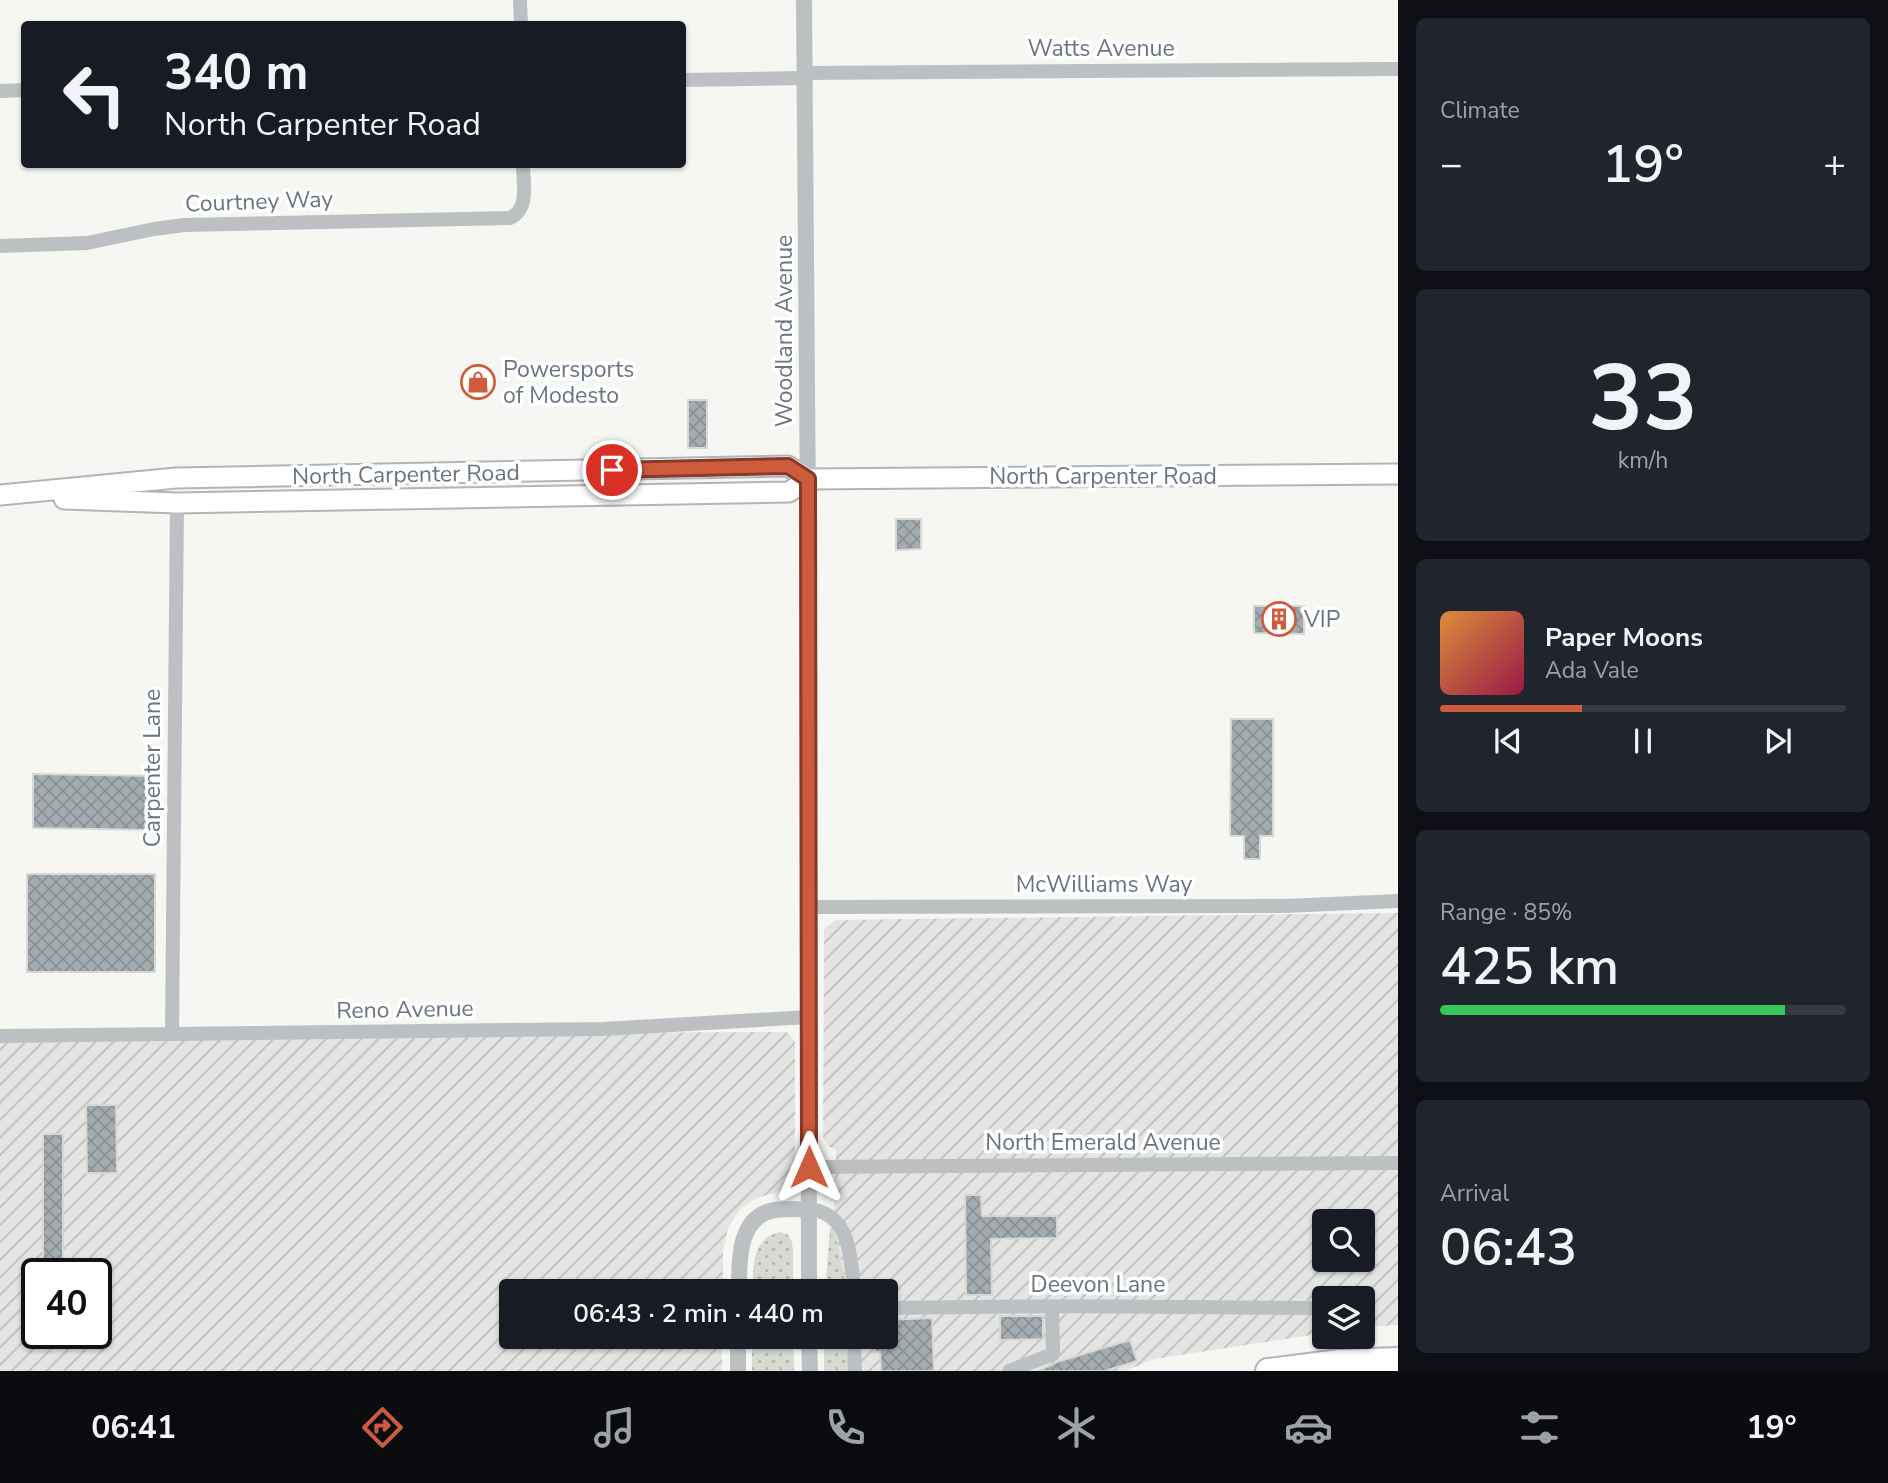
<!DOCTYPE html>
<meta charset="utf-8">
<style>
:root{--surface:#171b24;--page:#20242c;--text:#f1f3f6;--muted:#9ea1a6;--line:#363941;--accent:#cd5b3c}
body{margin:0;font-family:"Nunito Sans",sans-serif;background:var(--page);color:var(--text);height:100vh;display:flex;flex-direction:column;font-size:26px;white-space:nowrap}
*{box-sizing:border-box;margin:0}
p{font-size:23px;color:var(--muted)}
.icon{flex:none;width:38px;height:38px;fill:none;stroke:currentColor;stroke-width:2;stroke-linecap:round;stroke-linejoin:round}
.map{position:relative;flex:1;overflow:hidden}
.details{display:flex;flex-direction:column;gap:18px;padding:18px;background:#0d0f14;width:490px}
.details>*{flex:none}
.top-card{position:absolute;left:21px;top:21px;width:665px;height:147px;border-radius:7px;box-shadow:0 2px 5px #0004;background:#171b24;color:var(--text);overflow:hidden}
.tools{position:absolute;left:1312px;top:1209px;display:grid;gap:14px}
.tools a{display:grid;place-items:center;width:63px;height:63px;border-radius:7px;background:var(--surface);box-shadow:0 2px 5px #0004;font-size:35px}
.speed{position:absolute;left:21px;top:1258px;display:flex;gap:14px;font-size:35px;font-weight:700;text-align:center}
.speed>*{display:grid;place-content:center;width:91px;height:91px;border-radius:50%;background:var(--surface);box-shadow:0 2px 5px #0004;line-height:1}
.speed .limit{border:4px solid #111;border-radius:10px;background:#fff;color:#111}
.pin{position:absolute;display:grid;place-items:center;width:60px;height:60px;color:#fff;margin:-30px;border:4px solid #fff;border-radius:50%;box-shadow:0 2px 7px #0007}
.me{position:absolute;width:77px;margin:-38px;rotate:0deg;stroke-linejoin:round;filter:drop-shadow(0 0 5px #0008)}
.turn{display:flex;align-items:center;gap:24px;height:147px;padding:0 28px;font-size:32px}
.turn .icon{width:91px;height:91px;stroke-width:2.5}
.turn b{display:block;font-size:49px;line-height:60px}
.big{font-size:52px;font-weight:600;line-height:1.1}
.details .widget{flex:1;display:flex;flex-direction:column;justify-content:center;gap:10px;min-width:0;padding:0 24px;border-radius:10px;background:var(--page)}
.details .dial{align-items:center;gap:0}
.dial b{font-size:91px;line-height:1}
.song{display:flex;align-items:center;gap:21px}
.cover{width:84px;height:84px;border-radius:10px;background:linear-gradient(135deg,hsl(30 70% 55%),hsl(340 70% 35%))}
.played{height:7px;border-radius:4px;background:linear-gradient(90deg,var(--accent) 35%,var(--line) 35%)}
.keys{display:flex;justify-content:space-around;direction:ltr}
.heat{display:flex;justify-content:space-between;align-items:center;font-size:38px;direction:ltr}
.charge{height:10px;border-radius:5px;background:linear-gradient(90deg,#34c759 85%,var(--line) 0)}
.trip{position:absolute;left:499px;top:1279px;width:399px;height:70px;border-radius:7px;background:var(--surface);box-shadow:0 2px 5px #0004;font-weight:600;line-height:70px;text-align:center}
.menu{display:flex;height:112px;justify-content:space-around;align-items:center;background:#090b0e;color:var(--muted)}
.menu .icon{width:49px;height:49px}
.menu .current{color:var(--accent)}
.menu b{font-size:32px;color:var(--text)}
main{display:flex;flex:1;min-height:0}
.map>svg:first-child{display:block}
.industrial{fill:url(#industrial-furrows);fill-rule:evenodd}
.grass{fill:url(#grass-dots)}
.building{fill:url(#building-cross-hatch);stroke:#d7d7d6;stroke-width:2}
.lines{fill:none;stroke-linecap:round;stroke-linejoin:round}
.secondary-casing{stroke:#b1b5b9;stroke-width:23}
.motorway-casing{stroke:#b2b5b8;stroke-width:28}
.minor{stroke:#bcc0c2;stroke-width:14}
.tertiary{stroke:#bcc0c2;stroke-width:16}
.secondary{stroke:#fff;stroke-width:19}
.motorway{stroke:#fff;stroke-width:24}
.route-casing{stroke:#853b27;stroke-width:18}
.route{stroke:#cd5b3c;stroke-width:12}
.labels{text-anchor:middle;stroke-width:7;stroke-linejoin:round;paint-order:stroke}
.street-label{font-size:23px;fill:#697680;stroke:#fff}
.poi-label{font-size:23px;fill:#697680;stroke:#fff;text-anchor:start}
</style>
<main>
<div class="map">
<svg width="1398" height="1371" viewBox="0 0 1398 1371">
<defs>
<pattern id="industrial-furrows" width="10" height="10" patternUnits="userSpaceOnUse" patternTransform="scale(1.75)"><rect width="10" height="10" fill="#e4e5e3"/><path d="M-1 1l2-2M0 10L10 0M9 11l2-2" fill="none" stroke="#bdbebd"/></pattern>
<pattern id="grass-dots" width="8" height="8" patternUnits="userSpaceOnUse" patternTransform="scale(1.75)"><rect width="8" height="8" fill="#d6dad3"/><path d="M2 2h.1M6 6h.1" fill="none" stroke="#b2b5b0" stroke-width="1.8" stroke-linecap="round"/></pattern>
<pattern id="building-cross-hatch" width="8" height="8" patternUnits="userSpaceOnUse" patternTransform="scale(1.75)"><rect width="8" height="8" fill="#a4acb0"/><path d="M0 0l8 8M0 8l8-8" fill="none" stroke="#8a9194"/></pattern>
</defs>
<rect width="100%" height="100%" fill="#f6f6f3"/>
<path class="industrial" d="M 1398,913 L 1398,1325 L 1363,1327 L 1363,1298 L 1325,1298 L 1325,1333 L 1154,1359 L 1125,1371 L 852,1371 L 850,1337 L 886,1337 L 886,1292 L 847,1291 L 834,1227 L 834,1198 L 823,1193 L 827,1184 L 835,1179 L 836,1150 L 828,1146 L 823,1137 L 824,929 L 836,920 ZM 1325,1222 L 1363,1222 L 1363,1260 L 1325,1260 Z
M 787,1032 L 795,1042 L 795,1166 L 789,1184 L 775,1193 L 756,1198 L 740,1209 L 728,1228 L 723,1251 L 723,1291 L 511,1292 L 511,1337 L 722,1337 L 722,1371 L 0,1371 L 0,1036 ZM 37,1274 L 96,1274 L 96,1334 L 37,1334 Z"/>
<path class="grass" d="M 834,1227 L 847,1291 L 825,1292 L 830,1229 Z
M 779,1232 L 787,1234 L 792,1242 L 793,1251 L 793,1291 L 753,1291 C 753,1268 751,1240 779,1232 Z
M 752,1337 L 793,1337 L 794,1371 L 752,1371 Z
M 824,1337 L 850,1337 L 852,1371 L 824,1371 Z"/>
<path class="building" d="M 688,400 L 707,400 L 707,448 L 688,448 Z
M 896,519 L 921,519 L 921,549 L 896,550 Z
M 1254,606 L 1304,606 L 1304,634 L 1254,633 Z
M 1231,719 L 1273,719 L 1273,836 L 1260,836 L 1260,859 L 1244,859 L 1244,836 L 1230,836 Z
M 33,774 L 156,776 L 155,830 L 33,828 Z
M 27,874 L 155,874 L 155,972 L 27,972 Z
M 86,1105 L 116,1105 L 117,1173 L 87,1173 Z
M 43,1134 L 63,1134 L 63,1274 L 43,1274 Z
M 965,1195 L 981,1195 L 982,1216 L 1057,1216 L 1057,1238 L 991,1239 L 992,1295 L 966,1295 Z
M 1000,1316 L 1043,1316 L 1043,1339 L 1000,1340 Z
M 932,1318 L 934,1371 L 881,1371 L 880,1352 L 875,1352 L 875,1337 L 886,1337 L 886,1320 Z
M 1130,1340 L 1137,1361 L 1105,1371 L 1038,1371 L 1057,1362 Z"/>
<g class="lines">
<g class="secondary-casing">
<path id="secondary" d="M 0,495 L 176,478 L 788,466 L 808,479 L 1398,474
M 64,499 L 177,503 L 789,492 L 808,479"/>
</g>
<g class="motorway-casing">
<path id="motorway" d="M 1268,1371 L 1340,1362 L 1398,1360"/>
</g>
<path class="minor" d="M 520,0 L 521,24
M 805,73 L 1398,69
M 682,80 L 805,78
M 0,91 L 24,90
M 0,246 L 87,243 L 154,229 L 184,225 L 510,218 C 530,209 523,183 523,164
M 810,907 L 1285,906 L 1398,901
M 172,1034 L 177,503
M 0,1036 L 603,1029 L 809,1017
M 809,1167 L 1398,1163
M 808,1209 C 852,1213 849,1257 855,1292
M 886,1308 L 1052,1306 L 1310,1308
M 854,1337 L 855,1371
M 1009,1371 L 1053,1354 L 1052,1306"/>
<path class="tertiary" d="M 804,0 L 808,511 L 809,1292
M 739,1292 C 739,1263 737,1216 775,1210 C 786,1209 797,1209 808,1209
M 809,1337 L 810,1371
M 738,1371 L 738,1337"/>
<use href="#secondary" class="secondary"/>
<use href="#motorway" class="motorway"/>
</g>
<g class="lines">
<g class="route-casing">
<path id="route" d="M 612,470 L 788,466 L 808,479 L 809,1167"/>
</g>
<use href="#route" class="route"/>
</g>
<defs>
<g id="shop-ring" transform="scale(1.75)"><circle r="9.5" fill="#fff" stroke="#cd5b3c" stroke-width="1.5"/><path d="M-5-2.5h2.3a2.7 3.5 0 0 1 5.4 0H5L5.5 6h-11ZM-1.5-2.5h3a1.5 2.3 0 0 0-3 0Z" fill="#cd5b3c"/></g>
<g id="building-ring" transform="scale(1.75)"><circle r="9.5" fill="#fff" stroke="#cd5b3c" stroke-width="1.5"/><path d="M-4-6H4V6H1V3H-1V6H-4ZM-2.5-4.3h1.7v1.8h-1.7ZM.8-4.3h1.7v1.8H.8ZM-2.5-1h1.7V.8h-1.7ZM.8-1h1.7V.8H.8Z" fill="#cd5b3c"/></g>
</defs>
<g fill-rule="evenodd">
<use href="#shop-ring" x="478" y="382"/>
<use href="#building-ring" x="1279" y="619"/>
</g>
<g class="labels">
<g class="street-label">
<text x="1101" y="56">Watts Avenue</text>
<text transform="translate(259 201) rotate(-2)" y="8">Courtney Way</text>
<text transform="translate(784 331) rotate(-90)" y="8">Woodland Avenue</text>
<text transform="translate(406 474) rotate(-1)" y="8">North Carpenter Road</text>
<text x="1103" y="484">North Carpenter Road</text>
<text transform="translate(152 768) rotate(-90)" y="8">Carpenter Lane</text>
<text x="1104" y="892">McWilliams Way</text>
<text transform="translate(405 1009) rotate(-1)" y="8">Reno Avenue</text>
<text x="1103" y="1150">North Emerald Avenue</text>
<text x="1098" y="1292">Deevon Lane</text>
</g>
<g class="poi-label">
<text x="503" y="377">Powersports<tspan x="503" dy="26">of Modesto</tspan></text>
<text x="1304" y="627">VIP</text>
</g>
</g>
</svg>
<div class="tools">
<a><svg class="icon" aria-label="search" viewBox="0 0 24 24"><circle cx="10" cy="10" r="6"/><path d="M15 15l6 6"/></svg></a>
<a><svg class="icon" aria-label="layers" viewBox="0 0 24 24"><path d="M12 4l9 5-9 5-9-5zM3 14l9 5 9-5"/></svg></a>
</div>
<div class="speed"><div class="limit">40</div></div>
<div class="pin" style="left:612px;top:470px;background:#d93025"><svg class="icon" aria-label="arrive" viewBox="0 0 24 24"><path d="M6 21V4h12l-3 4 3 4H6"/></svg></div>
<svg class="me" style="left:809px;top:1167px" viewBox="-20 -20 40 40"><path d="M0-17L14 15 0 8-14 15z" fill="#cd5b3c" stroke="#fff" stroke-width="4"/></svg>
<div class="trip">06:43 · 2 min · 440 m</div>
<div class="top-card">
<div class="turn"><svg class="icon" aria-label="left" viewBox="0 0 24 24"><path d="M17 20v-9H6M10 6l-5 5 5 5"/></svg><div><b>340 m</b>North Carpenter Road</div></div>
</div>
</div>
<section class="details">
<div class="widget"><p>Climate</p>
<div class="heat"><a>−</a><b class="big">19°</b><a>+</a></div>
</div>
<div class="widget dial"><b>33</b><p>km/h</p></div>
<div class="widget">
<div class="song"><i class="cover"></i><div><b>Paper Moons</b><p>Ada Vale</p></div></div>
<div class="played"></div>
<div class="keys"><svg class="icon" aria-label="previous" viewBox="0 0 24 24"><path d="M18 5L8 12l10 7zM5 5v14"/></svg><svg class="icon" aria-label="pause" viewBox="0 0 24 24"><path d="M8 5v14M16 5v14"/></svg><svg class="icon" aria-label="next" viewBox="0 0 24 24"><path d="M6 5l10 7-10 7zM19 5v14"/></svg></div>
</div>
<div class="widget"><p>Range · 85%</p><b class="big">425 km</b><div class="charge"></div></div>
<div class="widget"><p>Arrival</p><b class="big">06:43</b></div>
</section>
</main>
<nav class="menu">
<b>06:41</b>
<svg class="icon current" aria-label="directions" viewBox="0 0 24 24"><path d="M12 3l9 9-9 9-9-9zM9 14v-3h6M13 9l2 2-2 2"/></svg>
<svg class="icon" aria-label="music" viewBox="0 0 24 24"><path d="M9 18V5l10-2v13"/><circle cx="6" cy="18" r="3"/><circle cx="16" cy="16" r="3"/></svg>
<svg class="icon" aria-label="phone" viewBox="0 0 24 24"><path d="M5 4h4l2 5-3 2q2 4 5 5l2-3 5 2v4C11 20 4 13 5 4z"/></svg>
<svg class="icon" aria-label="climate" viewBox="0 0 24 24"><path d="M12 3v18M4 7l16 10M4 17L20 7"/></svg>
<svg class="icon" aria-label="car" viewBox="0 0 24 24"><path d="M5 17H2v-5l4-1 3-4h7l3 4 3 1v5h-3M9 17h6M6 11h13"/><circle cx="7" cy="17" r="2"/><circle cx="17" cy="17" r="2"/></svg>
<svg class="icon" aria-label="filters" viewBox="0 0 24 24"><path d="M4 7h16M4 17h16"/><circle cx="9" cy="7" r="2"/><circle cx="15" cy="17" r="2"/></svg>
<b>19°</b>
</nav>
